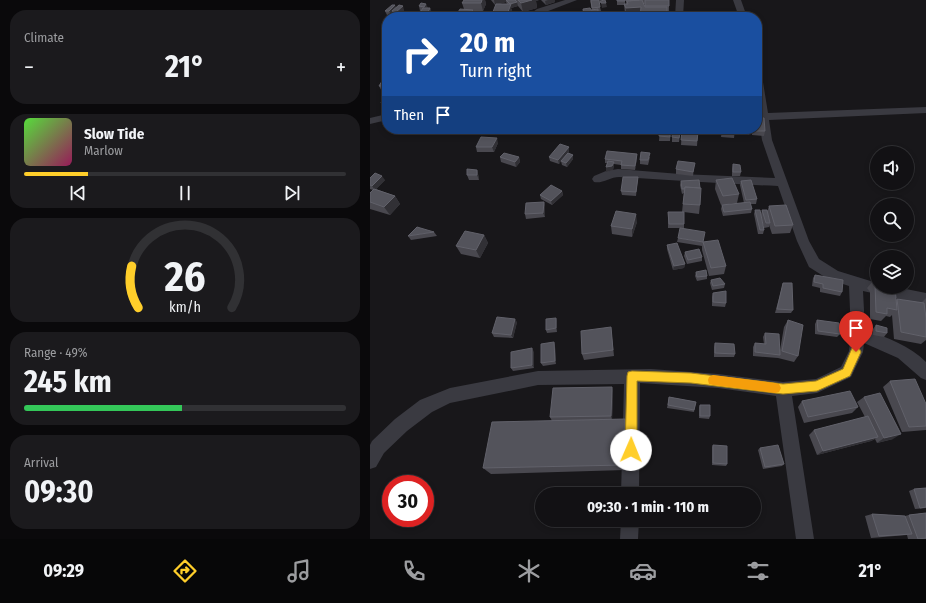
<!DOCTYPE html>
<meta charset="utf-8">
<style>
:root{--surface:#121114;--page:#1b1a1d;--text:#f1f3f6;--muted:#9c9da0;--line:#313134;--accent:#ffce2a}
body{margin:0;font-family:"Fira Sans Condensed",sans-serif;background:var(--page);color:var(--text);height:100vh;display:flex;flex-direction:column;font-size:15px;white-space:nowrap}
*{box-sizing:border-box;margin:0}
p{font-size:13px;color:var(--muted)}
.icon{flex:none;width:22px;height:22px;fill:none;stroke:currentColor;stroke-width:2;stroke-linecap:round;stroke-linejoin:round}
.map{position:relative;flex:1;overflow:hidden}
.panel{display:flex;flex-direction:column;gap:10px;padding:10px;background:#0a090b;width:370px}
.panel>*{flex:none}
.banner{position:absolute;left:12px;top:12px;width:380px;height:122px;border-radius:16px;box-shadow:0 2px 6px #0003,0 0 0 1px var(--line);background:#1a4fa0;color:#fff;overflow:hidden}
.controls{position:absolute;left:500px;top:146px;display:grid;gap:8px}
.controls a{display:grid;place-items:center;width:44px;height:44px;border-radius:50%;background:var(--surface);box-shadow:0 2px 6px #0003,0 0 0 1px var(--line);font-size:20px}
.speed{position:absolute;left:12px;top:475px;display:flex;gap:8px;font-size:20px;font-weight:700;text-align:center}
.speed>*{display:grid;place-content:center;width:52px;height:52px;border-radius:50%;background:var(--surface);box-shadow:0 2px 6px #0003,0 0 0 1px var(--line);line-height:1}
.speed .limit{border:6px solid #d22;background:#fff;color:#111}
.pin{position:absolute;display:grid;place-items:center;width:34px;height:34px;color:#fff;margin:-41px -17px;border-radius:50% 50% 50% 0;rotate:-45deg;box-shadow:0 0 4px #0007}
.pin .icon{rotate:45deg}
.me{position:absolute;width:44px;margin:-22px;rotate:1deg;stroke-linejoin:round;filter:drop-shadow(0 0 3px #0008)}
.turn{display:flex;align-items:center;gap:14px;height:84px;padding:0 12px;font-size:18px}
.turn .icon{width:52px;height:52px;stroke-width:2.5}
.turn b{display:block;font-size:28px;line-height:34px}
.then{display:flex;align-items:center;height:38px;padding:0 12px;background:#0003;gap:8px;font-size:15px}
.big{font-size:30px;font-weight:700;line-height:1.1}
.panel .tile{flex:1;display:flex;flex-direction:column;justify-content:center;gap:6px;min-width:0;padding:0 14px;border-radius:16px;background:var(--page)}
.panel .dial{align-items:center;gap:0}
.dial svg{height:104px;overflow:visible;fill:none;stroke:var(--line);stroke-width:7;stroke-linecap:round;text-anchor:middle}
.dial text{fill:var(--text);stroke:none}
.song{display:flex;align-items:center;gap:12px}
.cover{width:48px;height:48px;border-radius:6px;background:linear-gradient(135deg,hsl(110 70% 55%),hsl(330 70% 35%))}
.played{height:4px;border-radius:2px;background:linear-gradient(90deg,var(--accent) 20%,var(--line) 20%)}
.keys{display:flex;justify-content:space-around;direction:ltr}
.heat{display:flex;justify-content:space-between;align-items:center;font-size:22px;direction:ltr}
.charge{height:6px;border-radius:3px;background:linear-gradient(90deg,#34c759 49%,var(--line) 0)}
.trip{position:absolute;left:165px;top:487px;width:226px;height:40px;border-radius:20px;background:var(--surface);box-shadow:0 2px 6px #0003,0 0 0 1px var(--line);font-weight:700;line-height:40px;text-align:center}
.tabs{display:flex;height:64px;justify-content:space-around;align-items:center;background:#070708;color:var(--muted)}
.tabs .icon{width:28px;height:28px}
.tabs .on{color:var(--accent)}
.tabs b{font-size:18px;color:var(--text)}
main{display:flex;flex:1;min-height:0}
.map>svg:first-child{display:block}
.lines{fill:none;stroke-linecap:round;stroke-linejoin:round}
.minor{fill:#3a3a41;fill-rule:evenodd}
.wall{fill:#49484f;fill-rule:evenodd}
.shaded-wall{fill:#313035}
.building{fill:#53535b;stroke:#61616a}
.route{fill:#ffce2a;stroke:#a6861b}
.slow{fill:#f59e0b}
</style>
<main>
<section class="panel">
<div class="tile"><p>Climate</p>
<div class="heat"><a>−</a><b class="big">21°</b><a>+</a></div>
</div>
<div class="tile">
<div class="song"><i class="cover"></i><div><b>Slow Tide</b><p>Marlow</p></div></div>
<div class="played"></div>
<div class="keys"><svg class="icon" aria-label="previous" viewBox="0 0 24 24"><path d="M18 5L8 12l10 7zM5 5v14"/></svg><svg class="icon" aria-label="pause" viewBox="0 0 24 24"><path d="M8 5v14M16 5v14"/></svg><svg class="icon" aria-label="next" viewBox="0 0 24 24"><path d="M6 5l10 7-10 7zM19 5v14"/></svg></div>
</div>
<div class="tile dial"><svg viewBox="0 0 100 80">
<path d="M14 69A42 42 0 1 1 86 69"/>
<path d="M14 69A42 42 0 0 1 9 37" stroke="#ffce2a"/>
<text x="50" y="56" font-size="32" font-weight="700">26</text>
<text x="50" y="72" font-size="11">km/h</text>
</svg></div>
<div class="tile"><p>Range · 49%</p><b class="big">245 km</b><div class="charge"></div></div>
<div class="tile"><p>Arrival</p><b class="big">09:30</b></div>
</section>
<div class="map">
<svg width="556" height="539" viewBox="0 0 556 539">
<rect width="100%" height="100%" fill="#18171a"/>
<g class="lines">
<path class="minor" d="M 195,0 L 207,0 L 173,13 L 166,17 L 156,17 L 167,9 Z
M 306,0 L 314,0 L 313,17 L 305,17 Z
M 363,0 L 371,0 L 377,17 L 369,17 Z
M 387,73 L 392,76 L 398,113 L 556,107 L 556,113 L 399,120 L 402,140 L 439,241 L 449,259 L 468,271 L 507,283 L 507,287 L 526,287 L 556,293 L 556,305 L 493,291 L 495,330 C 517,337 540,346 556,362 L 556,380 L 551,378 L 528,358 L 494,343 L 493,352 L 481,377 L 447,393 L 422,396 L 444,539 L 426,539 L 406,396 L 348,388 L 270,383 L 269,494 L 251,494 L 254,384 L 168,385 L 80,403 L 62,412 L 37,431 L 14,453 L 6,467 L 0,469 L 0,445 L 2,441 L 25,419 L 50,400 L 80,388 L 168,371 L 281,369 L 348,374 L 413,382 L 446,379 L 471,367 L 479,351 L 481,334 L 479,286 L 458,279 L 439,267 L 427,241 L 408,186 C 355,184 303,180 251,177 C 241,176 233,184 224,182 L 222,179 L 224,176 L 236,171 L 248,169 L 310,174 L 405,178 L 392,140 L 389,120 L 387,120 Z
M 17,114 L 17,120 L 0,124 L 0,118 Z
M 251,520 L 269,520 L 268,539 L 250,539 Z"/>
</g>
<path class="wall" d="M 94,0 L 115,0 L 116,4 L 113,11 L 104,11 L 86,16 L 94,9 L 92,3 Z
M 121,0 L 169,0 L 166,1 L 167,8 L 153,12 L 148,6 L 141,8 L 143,13 L 125,5 ZM 136,2 L 137,4 L 128,4 Z
M 171,0 L 185,0 L 185,2 L 176,5 Z
M 220,0 L 230,7 L 231,11 L 228,11 L 229,17 L 214,17 L 213,9 L 222,10 Z
M 247,0 L 255,0 L 255,4 L 256,4 L 256,0 L 275,0 L 275,4 L 274,4 L 275,7 L 275,0 L 299,0 L 299,15 L 269,16 L 256,15 L 255,13 L 254,5 L 247,5 Z
M 51,3 L 58,8 L 60,8 L 62,13 L 59,17 L 50,17 L 49,14 L 51,11 L 50,11 L 49,6 Z
M 26,7 L 34,10 L 28,16 L 24,15 L 23,13 L 21,15 L 17,15 L 15,11 Z
M 17,73 L 17,108 L 14,108 L 11,103 L 15,97 L 9,86 Z
M 387,81 L 389,88 L 387,97 Z
M 218,129 L 226,129 L 226,131 L 218,131 Z
M 239,129 L 266,129 L 266,133 L 239,134 Z
M 275,129 L 289,129 L 289,132 L 276,133 Z
M 290,129 L 301,129 L 300,141 L 289,141 Z
M 311,129 L 309,142 L 302,142 L 302,137 Z
M 352,129 L 365,129 L 364,138 L 351,137 Z
M 371,129 L 380,129 L 379,135 L 371,134 Z
M 382,129 L 387,129 L 395,131 L 394,136 L 382,135 Z
M 312,131 L 328,132 L 327,146 L 311,145 Z
M 128,143 L 124,152 L 107,152 L 106,147 Z
M 199,147 L 199,151 L 198,153 L 203,155 L 203,159 L 197,167 L 192,165 L 191,161 L 189,164 L 180,161 L 179,157 Z
M 130,157 L 149,157 L 150,162 L 146,167 L 131,162 Z
M 280,157 L 278,165 L 270,164 L 270,160 Z
M 267,158 L 265,170 L 251,169 L 251,165 L 244,164 L 243,170 L 236,172 L 237,163 L 235,163 L 235,159 Z
M 363,164 L 371,172 L 370,176 L 362,176 L 362,169 Z
M 324,168 L 323,176 L 306,174 L 306,169 Z
M 107,170 L 108,174 L 109,180 L 99,180 L 97,175 Z
M 268,177 L 266,196 L 252,195 L 251,191 Z
M 0,178 L 15,180 L 6,189 L 25,196 L 30,204 L 20,215 L 0,209 L 0,193 L 3,190 L 0,189 Z
M 346,180 L 369,194 L 367,203 L 351,205 L 345,189 Z
M 311,181 L 330,205 L 329,214 L 314,212 L 314,228 L 298,228 L 298,212 L 312,212 L 314,193 L 312,194 L 310,185 Z
M 371,181 L 387,199 L 386,204 L 380,204 L 382,209 L 381,213 L 353,216 L 351,209 L 352,205 L 374,203 L 370,185 Z
M 192,191 L 193,195 L 182,205 L 171,199 L 170,195 Z
M 174,202 L 175,206 L 175,217 L 156,219 L 155,214 Z
M 399,206 L 423,225 L 420,233 L 402,234 L 399,225 L 399,227 L 394,228 L 391,217 L 394,230 L 393,234 L 388,234 L 384,214 L 385,210 L 391,214 L 392,210 L 397,212 Z
M 267,222 L 262,237 L 242,234 L 241,226 Z
M 64,232 L 67,236 L 41,240 L 38,236 Z
M 114,235 L 118,243 L 110,258 L 91,254 L 86,246 Z
M 308,238 L 333,242 L 356,266 L 354,274 L 339,276 L 332,250 L 332,246 L 307,242 Z
M 297,245 L 315,264 L 314,268 L 303,270 L 297,249 Z
M 315,252 L 332,257 L 332,261 L 317,264 L 314,256 Z
M 326,272 L 337,276 L 337,279 L 327,281 L 325,276 Z
M 445,275 L 472,292 L 470,296 L 450,292 L 450,288 L 442,286 L 443,278 Z
M 341,280 L 355,284 L 354,288 L 342,290 L 340,283 Z
M 503,281 L 526,300 L 527,299 L 551,303 L 556,298 L 556,340 L 551,344 L 524,339 L 522,315 L 520,317 L 516,316 L 511,321 L 500,319 L 500,292 L 497,288 Z
M 413,283 L 423,310 L 421,313 L 405,313 L 412,287 Z
M 343,293 L 356,303 L 355,307 L 342,306 L 342,297 Z
M 186,318 L 187,322 L 187,332 L 177,333 L 176,330 Z
M 418,320 L 428,356 L 424,362 L 408,358 L 383,356 L 383,347 L 385,343 L 394,344 L 393,337 L 395,333 L 410,350 L 414,327 Z
M 447,320 L 470,334 L 467,337 L 445,334 L 445,324 Z
M 147,322 L 143,338 L 124,337 L 122,333 Z
M 506,325 L 517,333 L 514,337 L 503,335 L 503,329 Z
M 241,327 L 244,356 L 214,360 L 212,354 Z
M 184,342 L 185,346 L 186,364 L 173,366 L 171,363 Z
M 345,343 L 365,354 L 364,357 L 344,357 L 344,347 Z
M 164,352 L 164,368 L 143,371 L 141,368 Z
M 520,381 L 556,404 L 556,430 L 532,432 L 513,387 Z
M 242,387 L 243,393 L 242,419 L 255,419 L 256,427 L 255,470 L 121,474 L 113,468 L 182,421 L 180,417 Z
M 299,397 L 326,402 L 324,412 L 297,408 Z
M 494,397 L 523,439 L 507,443 L 505,439 L 501,441 L 447,455 L 439,435 L 444,430 L 495,417 L 487,402 Z
M 432,401 L 488,407 L 482,413 L 434,423 L 428,407 Z
M 330,405 L 340,416 L 339,419 L 329,418 L 329,407 Z
M 343,445 L 357,464 L 356,466 L 342,465 L 342,447 Z
M 390,448 L 414,464 L 412,466 L 393,469 L 388,450 Z
M 556,488 L 556,508 L 545,509 L 539,491 L 544,489 Z
M 556,513 L 556,539 L 538,539 L 537,535 L 501,538 L 495,516 L 502,514 L 535,516 L 539,515 Z"/>
<path class="shaded-wall" d="M 112,0 L 115,0 L 116,4 L 113,11 L 111,3 Z
M 124,0 L 136,0 L 136,2 L 125,5 Z
M 162,0 L 169,0 L 166,1 L 167,8 L 153,12 L 151,3 Z
M 178,0 L 185,0 L 185,2 L 176,5 L 175,1 Z
M 147,2 L 148,6 L 141,8 L 143,13 L 141,17 L 136,17 L 140,4 Z
M 231,3 L 236,3 L 237,7 L 232,8 Z
M 56,4 L 58,8 L 55,11 L 54,7 Z
M 25,5 L 27,9 L 22,11 L 23,13 L 21,15 L 19,11 Z
M 33,6 L 34,10 L 28,16 L 26,12 Z
M 271,7 L 271,15 L 256,17 L 256,8 Z
M 60,8 L 62,13 L 59,17 L 58,17 L 57,14 Z
M 103,10 L 106,17 L 98,17 Z
M 127,138 L 128,143 L 124,152 L 122,147 Z
M 199,147 L 199,151 L 189,164 L 188,160 Z
M 267,154 L 267,158 L 265,170 L 265,166 Z
M 203,155 L 203,159 L 197,167 L 196,163 Z
M 149,157 L 150,162 L 146,167 L 145,162 Z
M 244,162 L 244,166 L 243,170 L 236,172 L 236,167 Z
M 107,170 L 108,174 L 109,180 L 107,175 Z
M 12,176 L 15,180 L 5,190 L 2,186 Z
M 192,191 L 193,195 L 182,205 L 181,201 Z
M 25,196 L 30,204 L 20,215 L 14,207 Z
M 174,202 L 175,206 L 175,217 L 173,213 Z
M 266,214 L 267,222 L 262,237 L 262,229 Z
M 114,235 L 118,243 L 110,258 L 106,250 Z
M 315,264 L 314,268 L 303,270 L 304,266 Z
M 186,318 L 187,322 L 187,332 L 186,328 Z
M 145,319 L 147,322 L 143,338 L 141,335 Z
M 184,342 L 185,346 L 186,364 L 185,361 Z
M 162,348 L 164,352 L 164,368 L 162,365 Z
M 242,387 L 243,393 L 242,421 L 241,416 Z
M 255,419 L 256,427 L 255,470 L 254,465 Z
M 531,434 L 523,439 L 507,443 L 514,438 Z
M 508,437 L 501,441 L 447,455 L 453,451 Z"/>
<path class="building" d="M 94,0 L 112,0 L 111,3 L 92,3 Z
M 136,0 L 145,0 L 147,2 L 140,4 Z
M 148,0 L 162,0 L 151,3 Z
M 221,0 L 229,0 L 230,7 L 222,8 Z
M 235,0 L 236,3 L 231,3 L 230,1 Z
M 247,0 L 255,0 L 255,1 L 247,1 Z
M 256,0 L 269,0 L 256,1 Z
M 272,0 L 275,7 L 297,7 L 297,15 L 300,15 L 300,17 L 270,17 L 271,7 L 256,8 L 254,4 L 258,4 L 257,1 Z
M 275,0 L 299,0 L 299,6 L 275,6 Z
M 51,3 L 56,4 L 54,7 L 49,6 Z
M 126,4 L 141,4 L 136,17 L 121,17 Z
M 22,5 L 25,5 L 19,11 L 15,11 Z
M 29,5 L 33,6 L 26,12 L 22,11 Z
M 53,8 L 60,8 L 57,14 L 49,14 Z
M 220,8 L 221,10 L 228,9 L 228,15 L 214,16 L 213,9 Z
M 90,9 L 103,10 L 98,17 L 85,17 Z
M 167,12 L 181,12 L 179,17 L 164,17 Z
M 183,14 L 189,14 L 189,17 L 183,17 Z
M 35,15 L 46,16 L 46,17 L 33,17 Z
M 78,15 L 86,15 L 85,17 L 77,17 Z
M 254,15 L 269,16 L 269,17 L 254,17 Z
M 17,73 L 17,86 L 9,86 Z
M 387,81 L 389,88 L 387,88 Z
M 14,97 L 17,97 L 17,103 L 11,103 Z
M 387,118 L 394,118 L 395,131 L 383,131 L 383,129 L 387,129 Z
M 239,129 L 256,129 L 239,130 Z
M 290,129 L 300,129 L 300,137 L 289,136 Z
M 303,129 L 311,129 L 309,138 L 302,137 Z
M 352,129 L 365,129 L 365,133 L 352,133 Z
M 372,129 L 380,129 L 380,131 L 372,130 Z
M 312,131 L 328,132 L 327,141 L 311,140 Z
M 111,137 L 127,138 L 122,147 L 106,147 Z
M 190,144 L 199,147 L 188,160 L 179,157 Z
M 237,151 L 267,154 L 265,166 L 251,165 L 252,161 L 235,159 Z
M 271,152 L 280,153 L 278,160 L 270,160 Z
M 134,153 L 149,157 L 145,162 L 130,157 Z
M 198,153 L 203,155 L 196,163 L 191,161 Z
M 238,161 L 244,162 L 242,166 L 236,167 Z
M 308,161 L 325,163 L 323,172 L 306,169 Z
M 363,164 L 370,165 L 371,172 L 363,172 Z
M 97,169 L 107,170 L 107,175 L 97,175 Z
M 5,173 L 12,176 L 2,186 L 0,185 L 0,178 Z
M 253,177 L 268,177 L 266,192 L 251,191 Z
M 362,178 L 369,194 L 353,196 L 346,180 Z
M 329,180 L 330,188 L 315,187 L 314,189 L 312,189 L 311,181 Z
M 381,180 L 387,199 L 376,200 L 371,181 Z
M 181,185 L 192,191 L 181,201 L 170,195 Z
M 315,187 L 331,188 L 330,205 L 313,204 Z
M 4,189 L 25,196 L 14,207 L 0,202 L 0,193 Z
M 174,202 L 173,213 L 155,214 L 156,203 Z
M 380,202 L 382,209 L 354,212 L 352,205 Z
M 416,205 L 423,225 L 405,226 L 399,206 Z
M 385,210 L 390,210 L 394,230 L 390,230 Z
M 392,210 L 397,210 L 400,223 L 396,223 Z
M 246,211 L 266,214 L 262,229 L 241,226 Z
M 298,212 L 314,212 L 314,224 L 299,224 Z
M 47,227 L 64,232 L 38,236 Z
M 310,228 L 335,232 L 333,242 L 308,238 Z
M 95,231 L 114,235 L 106,250 L 86,246 Z
M 348,240 L 356,266 L 341,268 L 333,242 Z
M 307,243 L 315,264 L 304,266 L 297,245 Z
M 329,249 L 332,257 L 318,260 L 315,252 Z
M 336,270 L 337,276 L 327,277 L 326,272 Z
M 445,275 L 473,280 L 472,292 L 453,288 L 453,284 L 444,282 Z
M 350,278 L 355,284 L 343,286 L 341,280 Z
M 503,281 L 507,281 L 507,287 L 525,287 L 527,310 L 517,308 L 517,314 L 506,312 L 505,284 Z
M 413,283 L 422,283 L 423,310 L 407,309 Z
M 356,291 L 356,303 L 343,302 L 343,293 Z
M 527,299 L 554,303 L 556,318 L 556,337 L 531,332 Z
M 127,317 L 145,319 L 141,335 L 122,333 Z
M 186,318 L 186,328 L 176,330 L 176,319 Z
M 418,320 L 433,325 L 428,356 L 412,351 Z
M 447,320 L 469,323 L 470,334 L 448,331 Z
M 506,325 L 517,328 L 517,333 L 506,331 Z
M 241,327 L 243,350 L 212,354 L 211,331 Z
M 395,333 L 409,334 L 410,355 L 385,352 L 385,343 L 396,344 Z
M 184,342 L 185,361 L 171,363 L 171,344 Z
M 345,343 L 364,344 L 365,354 L 345,353 Z
M 162,348 L 162,365 L 141,368 L 141,352 Z
M 545,379 L 556,404 L 556,426 L 539,427 L 520,381 Z
M 242,387 L 241,416 L 180,417 L 183,388 Z
M 480,391 L 488,407 L 438,417 L 432,401 Z
M 510,393 L 531,434 L 514,438 L 494,397 Z
M 299,397 L 326,402 L 324,410 L 298,405 Z
M 330,405 L 340,405 L 340,416 L 330,416 Z
M 498,416 L 508,437 L 453,451 L 444,430 Z
M 255,419 L 254,465 L 113,468 L 122,422 Z
M 343,445 L 357,446 L 357,464 L 343,463 Z
M 408,445 L 414,464 L 395,467 L 390,448 Z
M 556,488 L 556,507 L 550,508 L 544,489 Z
M 556,513 L 556,538 L 548,539 L 539,515 Z
M 502,514 L 535,516 L 542,534 L 509,536 Z"/>
<path class="route" d="M 486,347 L 489,348 L 491,352 L 480,376 L 447,391 L 413,394 L 321,383 L 267,381 L 267,450 L 265,454 L 261,456 L 257,454 L 255,450 L 257,376 L 258,372 L 262,371 L 321,373 L 413,384 L 446,381 L 473,369 L 482,348 Z"/>
<path class="slow" d="M 343,375 L 405,383 L 409,384 L 411,388 L 409,392 L 405,393 L 343,385 L 339,384 L 338,380 L 339,377 Z"/>
</svg>
<div class="controls">
<a><svg class="icon" aria-label="sound" viewBox="0 0 24 24"><path d="M4 9h4l5-4v14l-5-4H4zM17 9q2 3 0 6"/></svg></a>
<a><svg class="icon" aria-label="search" viewBox="0 0 24 24"><circle cx="10" cy="10" r="6"/><path d="M15 15l6 6"/></svg></a>
<a><svg class="icon" aria-label="layers" viewBox="0 0 24 24"><path d="M12 4l9 5-9 5-9-5zM3 14l9 5 9-5"/></svg></a>
</div>
<div class="speed"><div class="limit">30</div></div>
<div class="pin" style="left:486px;top:352px;background:#d93025"><svg class="icon" aria-label="arrive" viewBox="0 0 24 24"><path d="M6 21V4h12l-3 4 3 4H6"/></svg></div>
<svg class="me" style="left:261px;top:450px" viewBox="-20 -20 40 40"><circle r="19" fill="#fff"/><path d="M0-13L10 11 0 6-10 11z" fill="#ffce2a"/></svg>
<div class="trip">09:30 · 1 min · 110 m</div>
<div class="banner">
<div class="turn"><svg class="icon" aria-label="right" viewBox="0 0 24 24"><path d="M7 20v-9h11M14 6l5 5-5 5"/></svg><div><b>20 m</b>Turn right</div></div>
<div class="then">Then<svg class="icon" aria-label="arrive" viewBox="0 0 24 24"><path d="M6 21V4h12l-3 4 3 4H6"/></svg></div>
</div>
</div>
</main>
<nav class="tabs">
<b>09:29</b>
<svg class="icon on" aria-label="directions" viewBox="0 0 24 24"><path d="M12 3l9 9-9 9-9-9zM9 14v-3h6M13 9l2 2-2 2"/></svg>
<svg class="icon" aria-label="music" viewBox="0 0 24 24"><path d="M9 18V5l10-2v13"/><circle cx="6" cy="18" r="3"/><circle cx="16" cy="16" r="3"/></svg>
<svg class="icon" aria-label="phone" viewBox="0 0 24 24"><path d="M5 4h4l2 5-3 2q2 4 5 5l2-3 5 2v4C11 20 4 13 5 4z"/></svg>
<svg class="icon" aria-label="climate" viewBox="0 0 24 24"><path d="M12 3v18M4 7l16 10M4 17L20 7"/></svg>
<svg class="icon" aria-label="car" viewBox="0 0 24 24"><path d="M5 17H2v-5l4-1 3-4h7l3 4 3 1v5h-3M9 17h6M6 11h13"/><circle cx="7" cy="17" r="2"/><circle cx="17" cy="17" r="2"/></svg>
<svg class="icon" aria-label="filters" viewBox="0 0 24 24"><path d="M4 7h16M4 17h16"/><circle cx="9" cy="7" r="2"/><circle cx="15" cy="17" r="2"/></svg>
<b>21°</b>
</nav>
